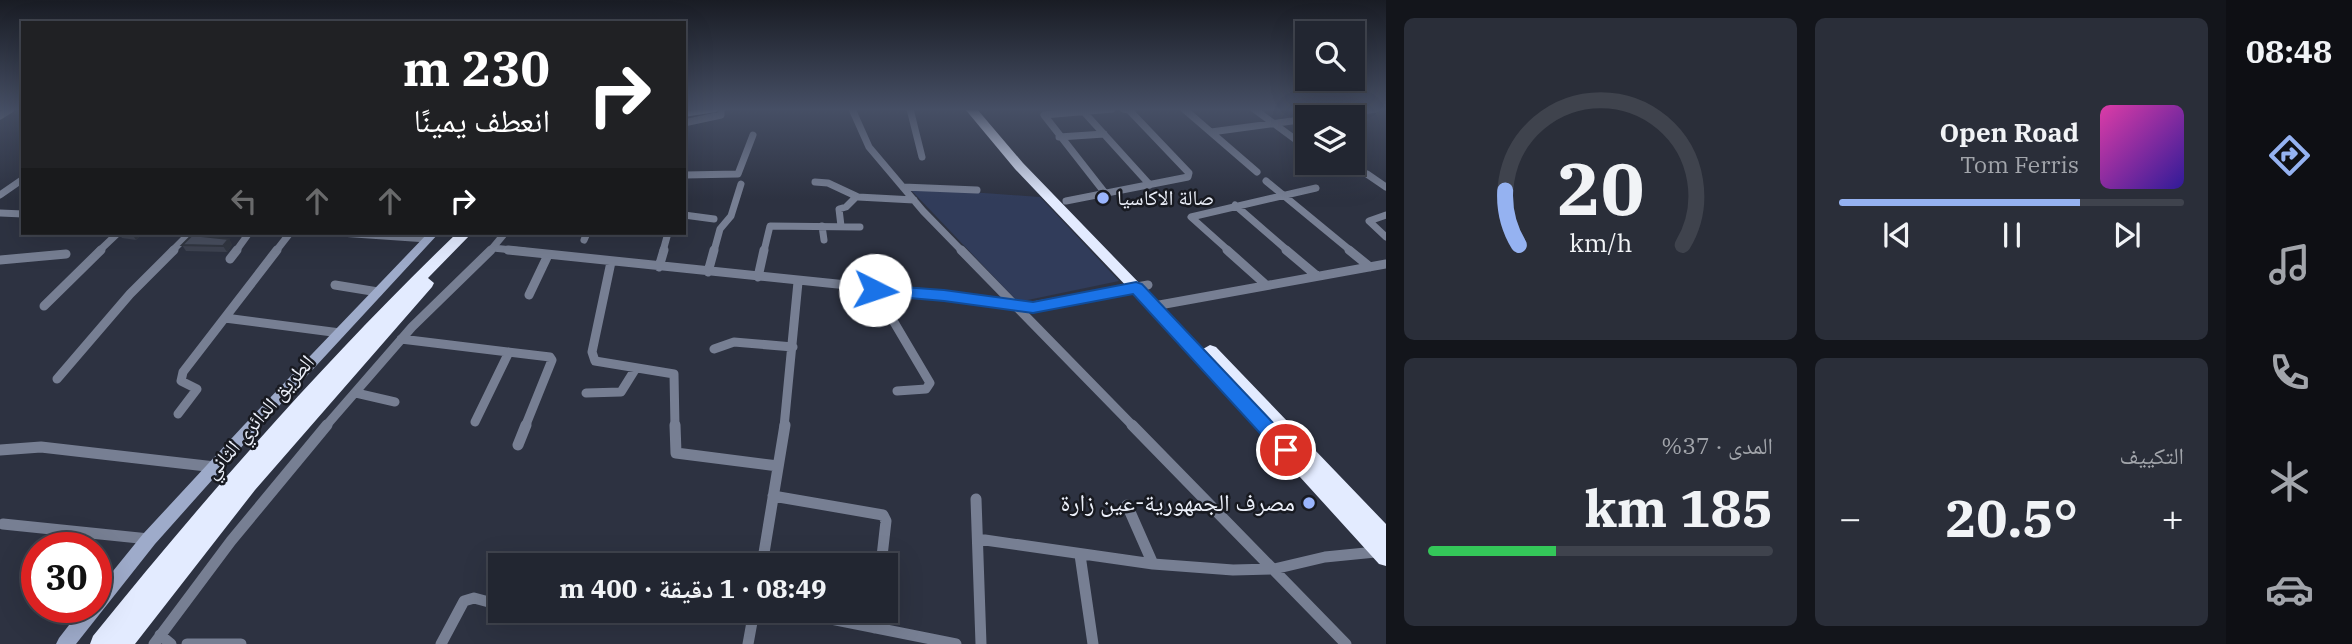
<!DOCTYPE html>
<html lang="ar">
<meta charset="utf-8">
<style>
:root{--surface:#222631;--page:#2a2e39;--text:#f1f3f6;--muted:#a2a5ab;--line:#3f434d;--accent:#95b2f1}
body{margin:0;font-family:"IBM Plex Serif","Noto Naskh Arabic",serif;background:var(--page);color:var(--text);direction:rtl;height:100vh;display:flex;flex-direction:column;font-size:26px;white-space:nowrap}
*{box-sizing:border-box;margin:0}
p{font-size:23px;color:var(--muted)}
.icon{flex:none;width:38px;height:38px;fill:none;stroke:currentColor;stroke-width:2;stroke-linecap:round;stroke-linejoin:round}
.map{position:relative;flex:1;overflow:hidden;direction:ltr}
.sheet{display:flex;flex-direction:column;gap:18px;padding:18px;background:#13151b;width:840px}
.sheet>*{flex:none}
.banner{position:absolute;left:21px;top:21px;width:665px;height:214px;border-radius:0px;box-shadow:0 7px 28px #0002,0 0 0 2px var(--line);direction:rtl;background:#202124;color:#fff;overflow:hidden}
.buttons{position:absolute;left:1295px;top:21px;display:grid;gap:14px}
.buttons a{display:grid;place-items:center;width:70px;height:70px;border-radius:0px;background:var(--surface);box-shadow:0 7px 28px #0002,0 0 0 2px var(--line);font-size:35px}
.speed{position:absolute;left:21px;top:532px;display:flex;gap:14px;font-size:35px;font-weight:700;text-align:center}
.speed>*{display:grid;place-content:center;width:91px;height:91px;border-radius:50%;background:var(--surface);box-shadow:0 7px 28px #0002,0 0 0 2px var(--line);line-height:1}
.speed .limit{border:10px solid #d22;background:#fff;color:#111}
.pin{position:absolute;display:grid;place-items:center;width:60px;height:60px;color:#fff;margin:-30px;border:4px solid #fff;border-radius:50%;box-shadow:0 2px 7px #0007}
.me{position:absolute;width:77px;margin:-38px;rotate:94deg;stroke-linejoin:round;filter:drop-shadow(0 0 5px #0008)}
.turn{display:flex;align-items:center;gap:24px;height:147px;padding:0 21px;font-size:32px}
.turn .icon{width:91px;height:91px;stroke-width:2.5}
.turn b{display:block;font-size:49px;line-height:60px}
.lanes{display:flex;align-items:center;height:66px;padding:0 21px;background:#0003;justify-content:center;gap:35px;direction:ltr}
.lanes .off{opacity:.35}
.big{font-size:52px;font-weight:800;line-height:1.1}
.sheet .tile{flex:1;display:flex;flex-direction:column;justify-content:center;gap:10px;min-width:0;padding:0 24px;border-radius:10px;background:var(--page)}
.sheet .dial{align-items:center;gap:0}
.dial svg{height:182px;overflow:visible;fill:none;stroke:var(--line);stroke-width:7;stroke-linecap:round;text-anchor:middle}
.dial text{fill:var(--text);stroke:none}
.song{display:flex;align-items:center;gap:21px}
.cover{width:84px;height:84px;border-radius:10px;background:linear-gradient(135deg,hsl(320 70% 55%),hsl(250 70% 35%))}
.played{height:7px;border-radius:4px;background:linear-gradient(90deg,var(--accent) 70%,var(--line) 70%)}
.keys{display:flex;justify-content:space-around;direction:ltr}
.heat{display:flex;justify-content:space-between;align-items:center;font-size:38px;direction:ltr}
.charge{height:10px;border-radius:5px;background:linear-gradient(90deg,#34c759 37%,var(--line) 0)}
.sheet .tiles{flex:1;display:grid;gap:18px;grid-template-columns:repeat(2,1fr)}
.trip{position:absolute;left:488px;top:553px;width:410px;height:70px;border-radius:0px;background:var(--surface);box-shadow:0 7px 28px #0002,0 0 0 2px var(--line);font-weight:800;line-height:70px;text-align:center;direction:rtl}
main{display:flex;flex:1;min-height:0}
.tabs{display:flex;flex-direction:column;width:126px;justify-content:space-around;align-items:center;background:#0e0f14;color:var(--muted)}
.tabs .icon{width:49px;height:49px}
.tabs .selected{color:var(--accent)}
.tabs b{font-size:32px;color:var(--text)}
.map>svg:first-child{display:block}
.green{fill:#313c5a}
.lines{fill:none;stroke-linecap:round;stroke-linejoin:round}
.street-far2{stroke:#777f93;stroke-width:7}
.street-far1{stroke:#777f93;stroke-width:9}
.street{stroke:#777f93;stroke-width:11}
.secondary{fill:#9eabca;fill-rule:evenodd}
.highway{fill:#e3ebff;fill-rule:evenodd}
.wall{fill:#3e4351}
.shaded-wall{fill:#323742}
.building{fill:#484e5e;stroke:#323742;stroke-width:2}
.route{fill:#1a73e8;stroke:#114b97;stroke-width:2}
.poi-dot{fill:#9ab5fd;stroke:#181a21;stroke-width:2.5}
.labels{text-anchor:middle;stroke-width:5;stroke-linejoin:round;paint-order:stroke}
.poi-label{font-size:21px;fill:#ecf0fa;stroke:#181a21;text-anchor:start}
.street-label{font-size:21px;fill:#ecf0fa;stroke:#181a21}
.near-poi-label{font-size:24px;fill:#ecf0fa;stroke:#181a21;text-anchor:end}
</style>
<main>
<nav class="tabs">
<b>08:48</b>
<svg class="icon selected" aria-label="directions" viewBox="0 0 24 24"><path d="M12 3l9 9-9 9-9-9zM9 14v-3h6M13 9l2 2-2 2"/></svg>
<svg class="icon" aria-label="music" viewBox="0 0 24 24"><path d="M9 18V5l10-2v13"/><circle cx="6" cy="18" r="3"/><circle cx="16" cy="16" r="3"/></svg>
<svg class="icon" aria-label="phone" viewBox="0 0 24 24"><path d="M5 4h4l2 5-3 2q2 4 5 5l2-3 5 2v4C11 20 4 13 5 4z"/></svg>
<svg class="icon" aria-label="climate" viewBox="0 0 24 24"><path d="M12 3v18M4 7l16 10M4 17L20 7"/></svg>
<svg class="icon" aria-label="car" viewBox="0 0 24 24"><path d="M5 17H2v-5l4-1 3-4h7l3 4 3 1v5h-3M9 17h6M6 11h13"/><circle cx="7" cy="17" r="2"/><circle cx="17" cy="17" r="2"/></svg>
</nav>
<section class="sheet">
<div class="tiles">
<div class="tile">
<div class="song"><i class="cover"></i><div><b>Open Road</b><p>Tom Ferris</p></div></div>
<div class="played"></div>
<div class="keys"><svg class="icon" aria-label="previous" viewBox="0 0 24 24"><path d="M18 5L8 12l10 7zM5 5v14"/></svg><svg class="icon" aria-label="pause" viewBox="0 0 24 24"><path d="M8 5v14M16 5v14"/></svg><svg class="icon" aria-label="next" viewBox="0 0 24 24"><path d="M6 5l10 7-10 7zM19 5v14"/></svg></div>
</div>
<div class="tile dial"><svg viewBox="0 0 100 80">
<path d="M14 69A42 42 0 1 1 86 69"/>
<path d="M14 69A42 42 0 0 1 8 45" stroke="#95b2f1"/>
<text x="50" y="56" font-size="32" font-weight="700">20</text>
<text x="50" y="72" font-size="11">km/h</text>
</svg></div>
<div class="tile"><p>التكييف</p>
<div class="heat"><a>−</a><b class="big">20.5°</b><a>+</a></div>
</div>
<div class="tile"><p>المدى · 37%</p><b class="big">185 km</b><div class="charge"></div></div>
</div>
</section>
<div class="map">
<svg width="1386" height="644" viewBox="0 0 1386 644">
<rect width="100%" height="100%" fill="#2d3241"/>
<path class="green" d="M 915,188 L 1040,197 L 1119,281 L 1018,302 L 912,191 Z"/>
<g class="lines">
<path class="street-far2" d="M 852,109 L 869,147 L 923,211 L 962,251
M 910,109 L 922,157
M 1184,109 L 1257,172
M 1254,109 L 1307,148
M 1083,111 L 1150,185
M 0,116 L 11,109
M 1317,117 L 1376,109
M 684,123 L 721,115 L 721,109
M 1211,132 L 1307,119
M 1059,137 L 1104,134
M 1367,174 L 1386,187
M 685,175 L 738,174 L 753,135
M 1266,181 L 1351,251
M 815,182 L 828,183 L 858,197 L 914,200
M 903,187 L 977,190
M 1105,193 L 1044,115 L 1112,109
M 0,195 L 23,179
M 1066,201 L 1188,177 L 1189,173 L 1129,110 L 1124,109
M 1235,205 L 1288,251
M 0,213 L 23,214
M 684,215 L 714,219
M 1386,215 L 1369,221 L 1386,237
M 822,226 L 824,240
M 841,226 L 839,209 L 846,207 L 856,197
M 340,233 L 427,239
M 584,240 L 587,233
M 493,248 L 524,251
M 99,251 L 118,233
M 172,251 L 190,233
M 236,251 L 249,233
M 276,251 L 290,233
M 490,251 L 505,233
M 663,251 L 668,233
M 714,251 L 720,229 L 731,216 L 741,184
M 764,251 L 770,226 L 860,227
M 1229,251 L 1191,217 L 1316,188"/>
<path class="street-far1" d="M 508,250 L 944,295 L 1028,307 L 1148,285
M 961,250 L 1134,427
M 1227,250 L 1265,284
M 1286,250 L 1317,276
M 1349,250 L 1370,267
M 230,259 L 237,250
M 0,260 L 66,254
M 611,262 L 592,352 L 595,361 L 674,374 L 675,427
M 659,267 L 664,250
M 708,272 L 714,250
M 758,277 L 764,250
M 335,285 L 378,292
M 875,290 L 930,383 L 926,389 L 897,391
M 529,295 L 548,255
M 44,306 L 101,250
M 1154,306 L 1386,264
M 225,318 L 340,333
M 401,339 L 550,357 L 552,360 L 525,427
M 714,349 L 734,342 L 793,347
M 57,379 L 130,294 L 174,250
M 356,393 L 395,402
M 586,393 L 621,392 L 636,368
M 178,414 L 197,389 L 181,381 L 183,372 L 277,250
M 475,422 L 509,352
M 325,427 L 412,327 L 491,250
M 784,427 L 798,282"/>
<path class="street" d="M 675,425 L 676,453 L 778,466
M 1132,425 L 1346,644
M 518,445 L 526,425
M 0,450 L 41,447 L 215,467
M 773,496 L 883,515 L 886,521 L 881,565
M 976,499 L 981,644
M 1127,505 L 1153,564
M 3,524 L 149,539
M 978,539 L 1153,564 L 1233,570 L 1274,569 L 1325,557 L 1386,551
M 1080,555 L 1093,644
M 531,565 L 544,560 L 569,565
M 762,565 L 785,425
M 791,611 L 956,644
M 875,628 L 877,611
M 160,635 L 171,644
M 154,644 L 231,541 L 327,425
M 187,644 L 241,644
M 441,644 L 464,601 L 474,598 L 500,605
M 748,644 L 754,611"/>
<path class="secondary" d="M 700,109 L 720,109 L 716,112 L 684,117 L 684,111 Z
M 428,233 L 439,233 L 254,433 L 155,544 L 76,644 L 56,644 L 59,638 L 83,607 L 96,607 L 96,592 L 143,534 L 244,425 Z"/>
<path class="highway" d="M 965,109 L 977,109 L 1023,163 L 1203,349 L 1210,345 L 1216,347 L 1386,524 L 1386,566 L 1379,564 L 1132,292 L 1015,169 Z
M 457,233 L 472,233 L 428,278 L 434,283 L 432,287 L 255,490 L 135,644 L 90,644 L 93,636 C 207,495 326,359 457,233 Z"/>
</g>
<path class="wall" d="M 118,233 L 143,233 L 136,240 L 122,238 Z
M 229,239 L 232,245 L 227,252 L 186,251 L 182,245 Z"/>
<path class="shaded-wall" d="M 134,233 L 143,233 L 136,240 L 132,234 Z
M 229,239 L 232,245 L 227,252 L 223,246 Z"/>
<path class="building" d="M 192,235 L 229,239 L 223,246 L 182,245 Z"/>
<linearGradient id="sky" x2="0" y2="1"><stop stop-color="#191c24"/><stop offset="0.55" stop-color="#464f65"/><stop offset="1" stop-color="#464f65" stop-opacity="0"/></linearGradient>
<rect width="1386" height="199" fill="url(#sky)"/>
<path class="route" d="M 1136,282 L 1142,284 L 1293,444 L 1295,450 L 1293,455 L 1286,457 L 1280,455 L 1133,294 L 1033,313 L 944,301 L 875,295 L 868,290 L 875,285 L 944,290 L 1033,302 Z"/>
<g class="poi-dot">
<circle cx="1103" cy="198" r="7"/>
<circle cx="1309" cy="503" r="7"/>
</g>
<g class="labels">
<g class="poi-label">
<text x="1117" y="205">صالة الاكاسيا</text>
</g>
<g class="street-label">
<text transform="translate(259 417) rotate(-49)" y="7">الطريق الدائري الثاني</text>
</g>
<g class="near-poi-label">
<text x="1295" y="511">مصرف الجمهورية-عين زارة</text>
</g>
</g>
</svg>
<div class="buttons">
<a><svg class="icon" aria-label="search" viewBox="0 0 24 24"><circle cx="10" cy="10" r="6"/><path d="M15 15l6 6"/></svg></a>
<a><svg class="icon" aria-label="layers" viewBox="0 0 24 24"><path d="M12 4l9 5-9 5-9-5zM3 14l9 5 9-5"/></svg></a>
</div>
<div class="speed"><div class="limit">30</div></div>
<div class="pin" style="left:1286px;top:450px;background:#d93025"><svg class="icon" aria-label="arrive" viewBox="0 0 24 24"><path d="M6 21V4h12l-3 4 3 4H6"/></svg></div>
<svg class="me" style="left:875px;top:290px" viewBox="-20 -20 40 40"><circle r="19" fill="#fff"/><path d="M0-13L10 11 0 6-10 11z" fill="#1a73e8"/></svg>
<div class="trip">08:49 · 1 دقيقة · 400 m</div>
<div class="banner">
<div class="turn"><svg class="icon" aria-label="right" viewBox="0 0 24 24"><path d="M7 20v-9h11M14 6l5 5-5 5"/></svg><div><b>230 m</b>انعطف يمينًا</div></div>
<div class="lanes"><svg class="icon off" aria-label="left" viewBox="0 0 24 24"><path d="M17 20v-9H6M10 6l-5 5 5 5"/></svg><svg class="icon off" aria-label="ahead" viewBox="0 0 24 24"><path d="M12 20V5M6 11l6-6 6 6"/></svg><svg class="icon off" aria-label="ahead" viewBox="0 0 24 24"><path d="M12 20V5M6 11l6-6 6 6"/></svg><svg class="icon" aria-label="right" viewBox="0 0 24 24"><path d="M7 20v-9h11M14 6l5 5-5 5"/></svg></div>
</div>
</div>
</main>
